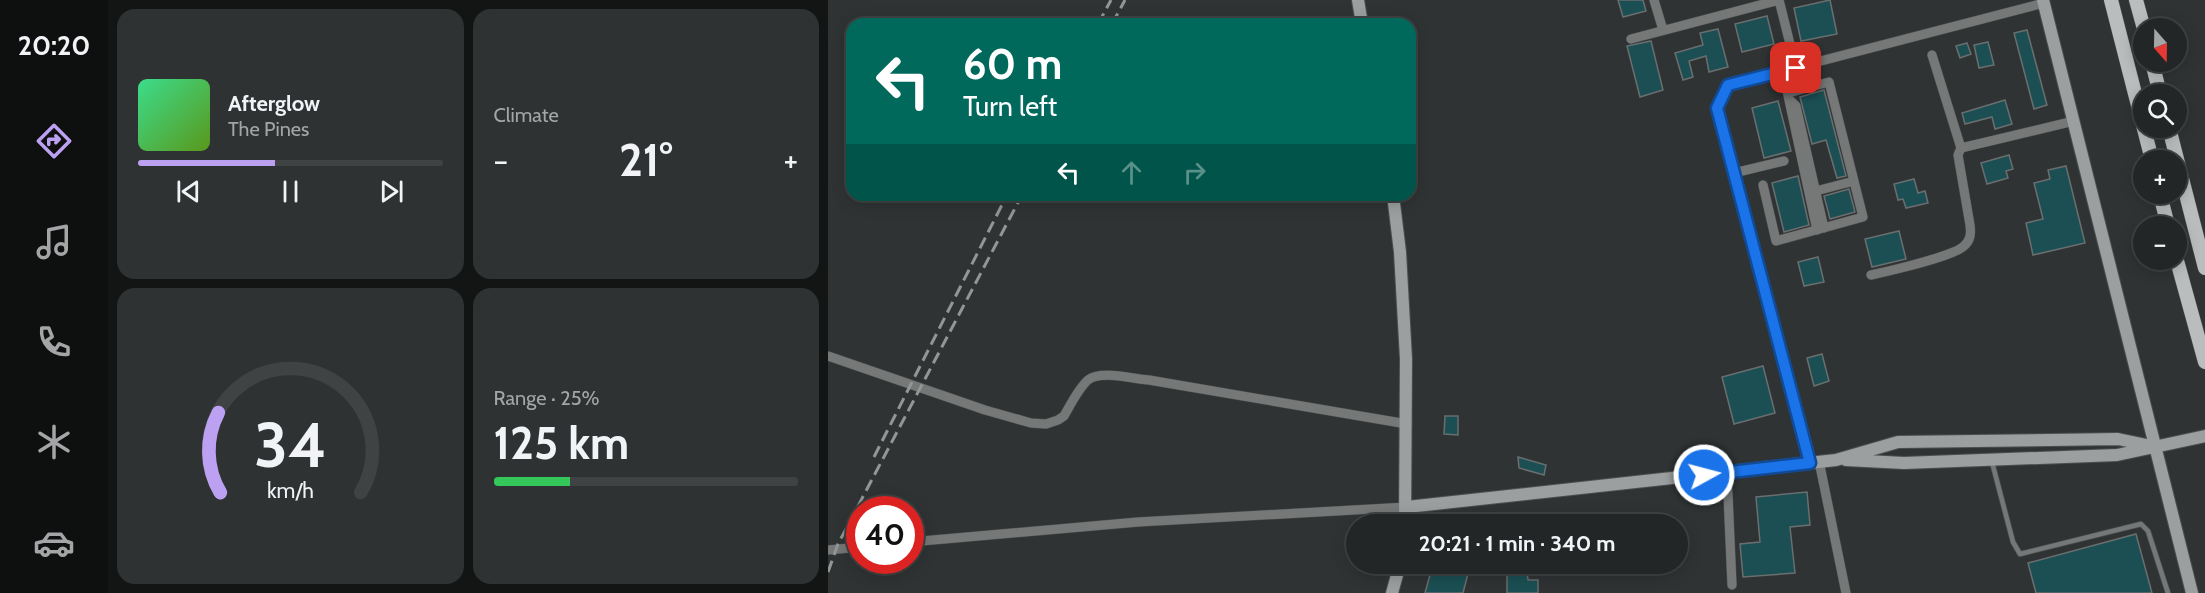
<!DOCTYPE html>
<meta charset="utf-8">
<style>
:root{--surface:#232626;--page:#2f3232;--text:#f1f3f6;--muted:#a3a5a7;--line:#404343;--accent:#bca0f2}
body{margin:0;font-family:Cabin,sans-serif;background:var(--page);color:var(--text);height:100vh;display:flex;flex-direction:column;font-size:22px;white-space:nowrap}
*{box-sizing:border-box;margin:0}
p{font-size:20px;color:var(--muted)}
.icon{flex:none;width:33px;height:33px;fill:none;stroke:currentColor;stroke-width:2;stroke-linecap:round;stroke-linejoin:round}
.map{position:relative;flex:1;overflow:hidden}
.details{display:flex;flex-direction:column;gap:9px;padding:9px;background:#131515;width:720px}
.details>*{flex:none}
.guide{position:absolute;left:18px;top:18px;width:570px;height:183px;border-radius:18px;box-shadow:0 3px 15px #0003,0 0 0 2px var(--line);background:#00695c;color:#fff;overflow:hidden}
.needle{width:39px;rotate:160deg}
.fabs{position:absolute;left:1305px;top:18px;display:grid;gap:12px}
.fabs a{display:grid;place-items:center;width:54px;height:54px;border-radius:50%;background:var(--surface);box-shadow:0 3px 15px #0003,0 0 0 2px var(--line);font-size:30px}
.speed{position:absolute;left:18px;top:496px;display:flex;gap:12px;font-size:30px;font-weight:700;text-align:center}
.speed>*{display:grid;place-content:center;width:78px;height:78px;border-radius:50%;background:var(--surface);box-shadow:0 3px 15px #0003,0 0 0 2px var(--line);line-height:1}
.speed .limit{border:9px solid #d22;background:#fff;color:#111}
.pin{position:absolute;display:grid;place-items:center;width:51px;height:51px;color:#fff;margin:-26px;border-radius:12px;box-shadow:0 3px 9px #0006}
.me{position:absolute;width:66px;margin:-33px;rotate:83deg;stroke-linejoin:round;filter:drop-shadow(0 0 4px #0008)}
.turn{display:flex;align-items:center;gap:21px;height:126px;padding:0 18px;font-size:27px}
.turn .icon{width:78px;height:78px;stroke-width:2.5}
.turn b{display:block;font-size:42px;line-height:51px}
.lanes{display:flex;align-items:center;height:57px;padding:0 18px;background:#0003;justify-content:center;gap:30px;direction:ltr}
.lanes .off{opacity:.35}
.big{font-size:45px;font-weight:700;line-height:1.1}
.details .card{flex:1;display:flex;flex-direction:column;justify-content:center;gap:9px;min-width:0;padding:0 21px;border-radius:18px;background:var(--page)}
.details .dial{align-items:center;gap:0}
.dial svg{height:156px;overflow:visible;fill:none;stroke:var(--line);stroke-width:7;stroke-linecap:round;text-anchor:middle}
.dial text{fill:var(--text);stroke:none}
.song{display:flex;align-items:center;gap:18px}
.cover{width:72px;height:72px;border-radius:9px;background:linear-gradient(135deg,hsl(150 70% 55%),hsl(90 70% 35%))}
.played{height:6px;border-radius:3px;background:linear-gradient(90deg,var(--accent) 45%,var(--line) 45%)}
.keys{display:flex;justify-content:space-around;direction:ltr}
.heat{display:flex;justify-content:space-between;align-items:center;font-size:33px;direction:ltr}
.charge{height:9px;border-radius:4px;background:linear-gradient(90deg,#34c759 25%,var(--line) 0)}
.details .tiles{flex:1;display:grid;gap:9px;grid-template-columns:repeat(2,1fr)}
.trip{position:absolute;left:518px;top:514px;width:342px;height:60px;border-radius:30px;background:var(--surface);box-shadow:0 3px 15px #0003,0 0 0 2px var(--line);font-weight:700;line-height:60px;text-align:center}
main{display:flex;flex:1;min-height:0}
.menu{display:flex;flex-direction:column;width:108px;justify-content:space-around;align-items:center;background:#0e0f0f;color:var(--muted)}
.menu .icon{width:42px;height:42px}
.menu .selected{color:var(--accent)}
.menu b{font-size:27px;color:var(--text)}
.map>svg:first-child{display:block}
.building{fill:#1b4f53;stroke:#6a6e6f;stroke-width:1.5}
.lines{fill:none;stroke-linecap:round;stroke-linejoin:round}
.lane-casing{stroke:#4b4f4f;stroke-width:6}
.street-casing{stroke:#4b4f4f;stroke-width:10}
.secondary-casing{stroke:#4b4f4f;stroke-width:14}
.primary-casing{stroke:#4b4f4f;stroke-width:15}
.lane{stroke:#767878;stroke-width:4.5}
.street{stroke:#767878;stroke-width:9}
.secondary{stroke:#9c9f9f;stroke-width:12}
.primary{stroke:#b9bdbd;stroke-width:14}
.rail{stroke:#939696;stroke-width:3;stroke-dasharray:12 6;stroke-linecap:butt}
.route-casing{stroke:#114b97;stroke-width:15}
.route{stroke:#1a73e8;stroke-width:10}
</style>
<main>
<nav class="menu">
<b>20:20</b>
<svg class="icon selected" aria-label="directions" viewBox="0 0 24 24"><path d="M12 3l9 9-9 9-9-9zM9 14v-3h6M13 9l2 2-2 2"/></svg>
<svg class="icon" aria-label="music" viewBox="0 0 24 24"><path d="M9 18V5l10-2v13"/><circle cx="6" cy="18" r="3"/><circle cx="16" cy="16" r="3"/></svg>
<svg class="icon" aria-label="phone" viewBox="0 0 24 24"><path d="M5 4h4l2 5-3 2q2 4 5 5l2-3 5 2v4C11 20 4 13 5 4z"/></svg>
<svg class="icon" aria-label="climate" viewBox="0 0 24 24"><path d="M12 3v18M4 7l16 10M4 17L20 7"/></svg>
<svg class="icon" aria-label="car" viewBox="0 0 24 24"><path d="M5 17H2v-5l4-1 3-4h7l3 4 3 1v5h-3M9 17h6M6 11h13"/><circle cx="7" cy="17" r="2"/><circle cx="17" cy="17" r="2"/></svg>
</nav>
<section class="details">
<div class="tiles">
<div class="card">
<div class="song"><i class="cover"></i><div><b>Afterglow</b><p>The Pines</p></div></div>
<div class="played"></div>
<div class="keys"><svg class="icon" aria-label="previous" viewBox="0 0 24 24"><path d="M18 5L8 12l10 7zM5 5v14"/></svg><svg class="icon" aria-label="pause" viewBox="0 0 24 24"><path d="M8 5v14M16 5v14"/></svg><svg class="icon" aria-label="next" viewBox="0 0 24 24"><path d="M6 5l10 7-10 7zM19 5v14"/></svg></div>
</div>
<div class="card"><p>Climate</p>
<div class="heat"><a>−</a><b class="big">21°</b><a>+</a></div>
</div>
<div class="card dial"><svg viewBox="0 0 100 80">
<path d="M14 69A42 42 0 1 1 86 69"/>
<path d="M14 69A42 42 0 0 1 13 28" stroke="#bca0f2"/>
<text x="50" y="56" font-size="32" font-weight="700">34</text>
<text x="50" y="72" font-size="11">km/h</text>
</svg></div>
<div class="card"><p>Range · 25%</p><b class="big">125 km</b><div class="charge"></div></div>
</div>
</section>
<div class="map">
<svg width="1377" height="593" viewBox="0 0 1377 593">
<rect width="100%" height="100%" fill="#2f3333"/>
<path class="building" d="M 790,0 L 815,0 L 818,11 L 795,17 Z
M 1002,0 L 1009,34 L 973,41 L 966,8 Z
M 939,16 L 946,44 L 914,52 L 907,24 Z
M 890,29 L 900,67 L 881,72 L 878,56 L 861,61 L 865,77 L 855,80 L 847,53 L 875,45 L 872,33 Z
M 1199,30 L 1219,105 L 1206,109 L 1186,33 Z
M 823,41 L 835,90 L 812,97 L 799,46 Z
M 1160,42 L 1166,65 L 1151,68 L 1146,45 Z
M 1139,43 L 1143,54 L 1132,58 L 1128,46 Z
M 996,90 L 1018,176 L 1009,178 L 998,140 L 984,144 L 972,97 Z
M 1177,100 L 1184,124 L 1167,129 L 1164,117 L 1137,124 L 1134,113 Z
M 950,101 L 963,151 L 936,158 L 924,108 Z
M 1181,155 L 1185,169 L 1178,171 L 1180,178 L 1159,184 L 1153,163 Z
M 1238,166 L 1257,243 L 1205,255 L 1198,223 L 1215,219 L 1206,183 L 1222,179 L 1220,170 Z
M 970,176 L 981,225 L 956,232 L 944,183 Z
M 1086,179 L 1090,193 L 1097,191 L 1100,203 L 1078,208 L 1075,199 L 1070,200 L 1066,184 Z
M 1021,189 L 1027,212 L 1002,219 L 996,196 Z
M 1071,231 L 1078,259 L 1044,267 L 1037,239 Z
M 990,257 L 996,282 L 976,286 L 970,262 Z
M 994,354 L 1001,381 L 986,386 L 979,358 Z
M 935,366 L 947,413 L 906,424 L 894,377 Z
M 617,416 L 630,416 L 630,435 L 616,434 Z
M 690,457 L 718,465 L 716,475 L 691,468 Z
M 979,492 L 982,525 L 962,527 L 967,573 L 915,577 L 912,544 L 932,542 L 928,497 Z
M 1308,534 L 1324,593 L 1208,593 L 1200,563 Z
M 605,564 L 642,566 L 635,593 L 597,593 Z
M 679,564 L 698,564 L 700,580 L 710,580 L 710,593 L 679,593 Z"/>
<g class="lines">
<g class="lane-casing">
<path id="lane" d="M 1164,462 L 1185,542 L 1192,554 L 1313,524 L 1320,531 L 1340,593"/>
</g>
<g class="street-casing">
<path id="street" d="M 826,0 L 835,30
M 951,0 L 968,68
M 803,39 L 951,0
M 1104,55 L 1133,148
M 955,72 L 989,230
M 962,100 L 968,106 L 996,228
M 906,173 L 956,161
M 935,185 L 948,241 L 1035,217 L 1001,82 L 960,93
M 988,191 L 1026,181
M 1043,275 C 1061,271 1126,256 1136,246 C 1143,240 1143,233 1142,225 L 1130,155 L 1133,148 L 1246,121
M 0,356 L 157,410 L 203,423 L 218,424 L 230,420 L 236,416 C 243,404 250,389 260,380 C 272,370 306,379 321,380 L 579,424
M 991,461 L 1018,593
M 982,463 L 889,108 L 900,85 L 1216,3
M 899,472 L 904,585
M 82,542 L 310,522 L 579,507
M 0,550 L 32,547"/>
</g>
<g class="secondary-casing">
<path id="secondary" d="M 530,0 L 534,24
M 1215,0 L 1364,593
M 565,195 L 572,252 L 578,359 L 577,525
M 1018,460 L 1076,463 L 1289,455 L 1377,436
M 579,507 L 1008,460 L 1070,442 L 1290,439 L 1328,447
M 564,593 L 572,564"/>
</g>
<g class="primary-casing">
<path id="primary" d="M 1283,0 L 1324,160
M 1308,0 L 1316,29
M 1324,62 L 1332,94
M 1341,128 L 1377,268
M 1332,194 L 1340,226
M 1348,257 L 1377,362"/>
</g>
<use href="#lane" class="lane"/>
<use href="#street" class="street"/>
<use href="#secondary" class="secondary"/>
<use href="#primary" class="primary"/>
<path class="rail" d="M 270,24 L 283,0
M 284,24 L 297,0
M 46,457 L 179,195
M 0,572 L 10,544 L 194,195"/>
</g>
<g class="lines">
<g class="route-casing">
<path id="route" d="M 876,475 L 982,463 L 889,108 L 900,85 L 968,68"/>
</g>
<use href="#route" class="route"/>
</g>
</svg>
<div class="fabs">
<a><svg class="needle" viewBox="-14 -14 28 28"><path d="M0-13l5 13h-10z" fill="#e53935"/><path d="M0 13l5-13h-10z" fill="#a3a5a7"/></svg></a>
<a><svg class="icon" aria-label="search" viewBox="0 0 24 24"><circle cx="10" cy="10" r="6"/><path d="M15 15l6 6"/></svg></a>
<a>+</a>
<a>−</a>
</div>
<div class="speed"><div class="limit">40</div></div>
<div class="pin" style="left:968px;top:68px;background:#d93025"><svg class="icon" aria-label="arrive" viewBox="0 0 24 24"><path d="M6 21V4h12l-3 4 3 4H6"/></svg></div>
<svg class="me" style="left:876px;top:475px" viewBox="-20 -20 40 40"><circle r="17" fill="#1a73e8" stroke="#fff" stroke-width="3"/><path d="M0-11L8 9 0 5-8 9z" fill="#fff"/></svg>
<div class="trip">20:21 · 1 min · 340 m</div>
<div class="guide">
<div class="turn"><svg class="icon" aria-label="left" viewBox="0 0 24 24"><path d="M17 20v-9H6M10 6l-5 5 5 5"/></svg><div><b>60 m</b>Turn left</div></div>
<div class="lanes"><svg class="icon" aria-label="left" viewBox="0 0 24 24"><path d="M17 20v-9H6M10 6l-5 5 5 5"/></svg><svg class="icon off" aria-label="ahead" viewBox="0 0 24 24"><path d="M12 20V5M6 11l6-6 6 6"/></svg><svg class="icon off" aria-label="right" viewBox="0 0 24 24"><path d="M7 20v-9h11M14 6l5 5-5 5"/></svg></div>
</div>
</div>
</main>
